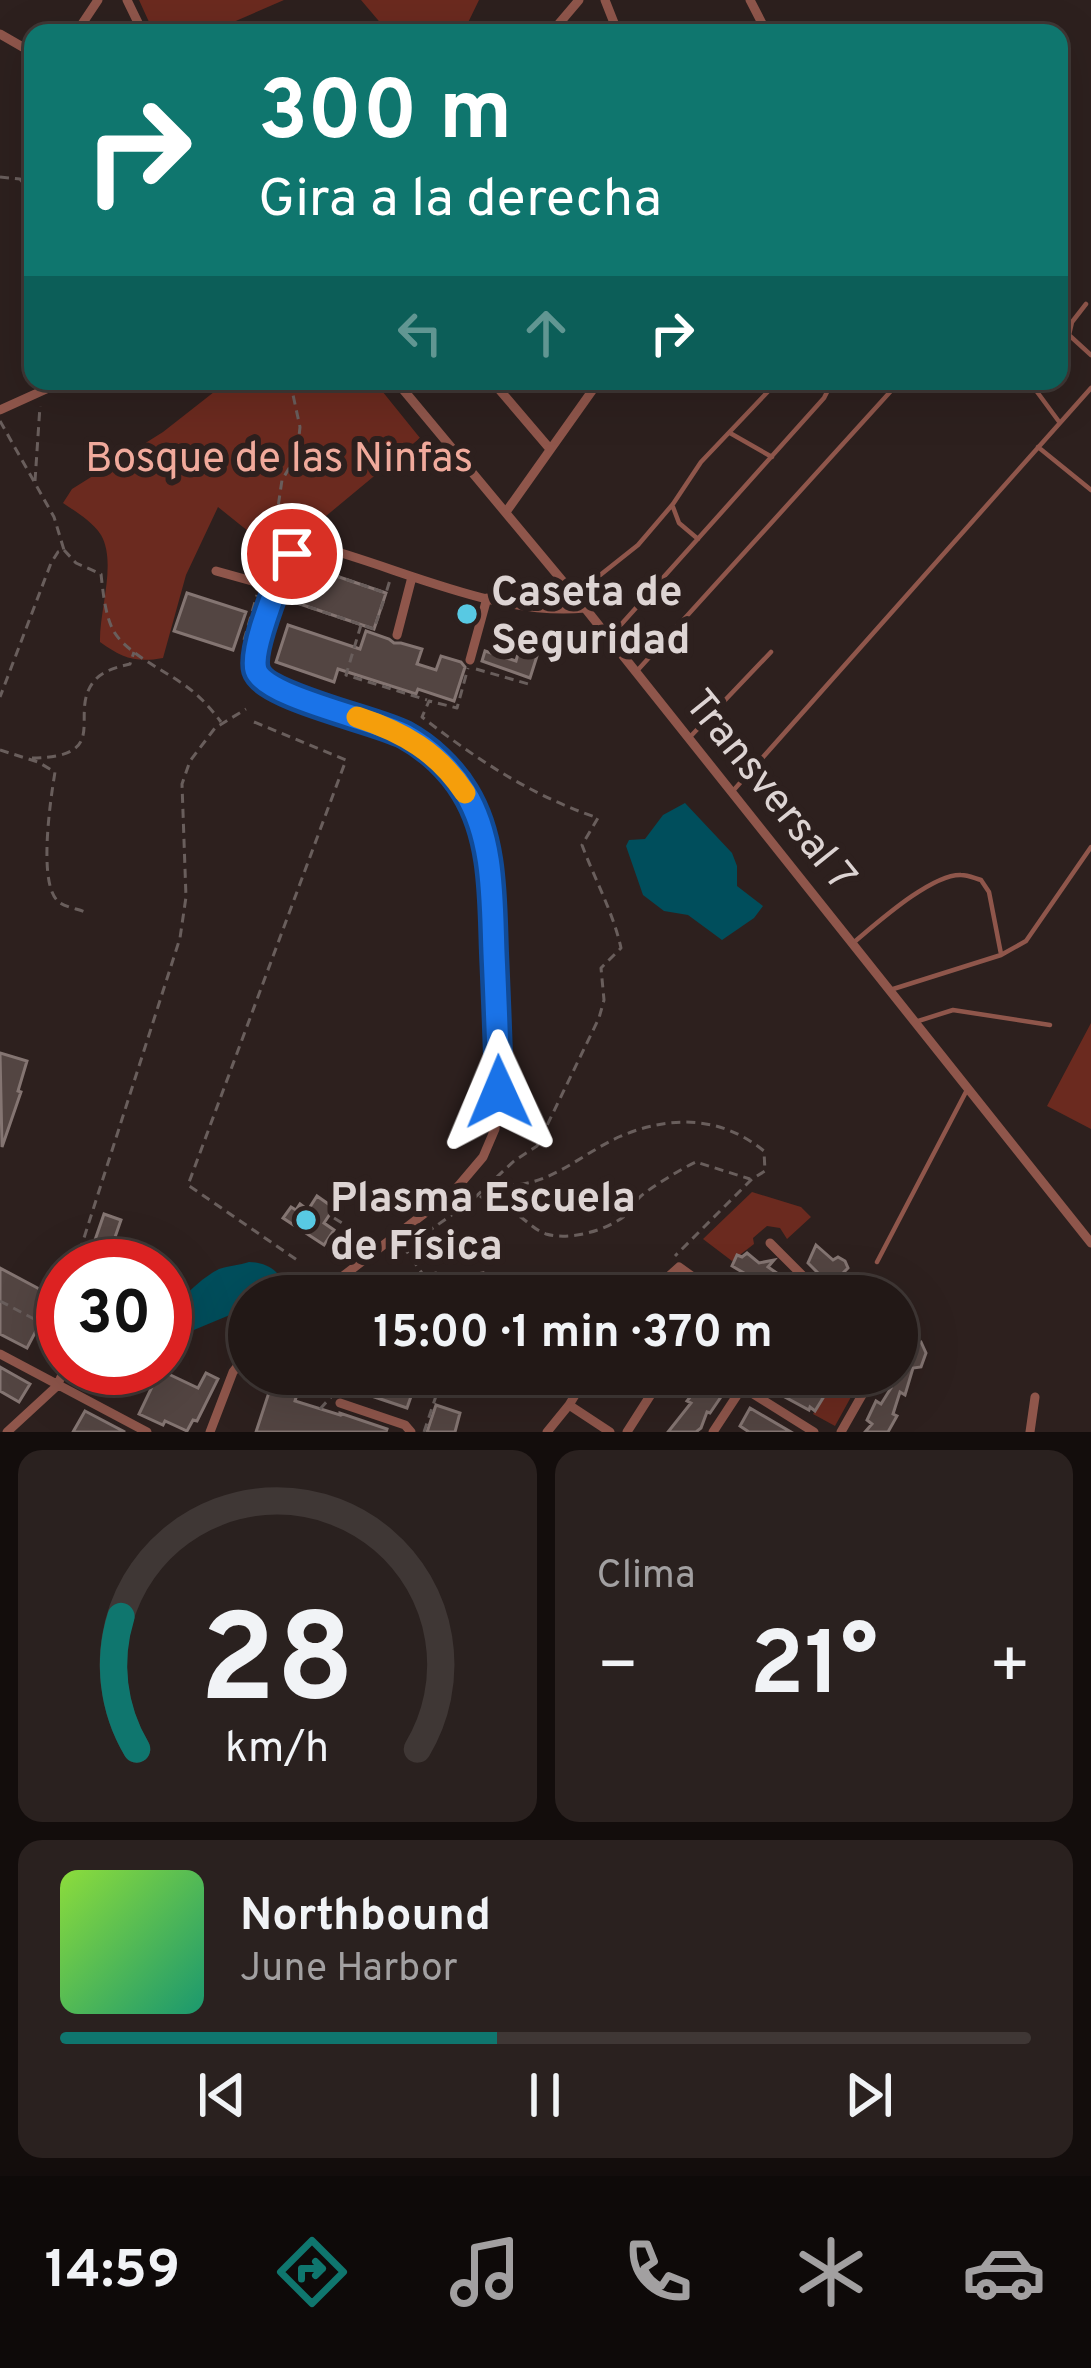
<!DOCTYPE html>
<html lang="es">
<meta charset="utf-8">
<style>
:root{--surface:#221816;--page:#2a211f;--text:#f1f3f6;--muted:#a2a0a1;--line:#3f3735;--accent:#0f766e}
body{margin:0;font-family:Overpass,sans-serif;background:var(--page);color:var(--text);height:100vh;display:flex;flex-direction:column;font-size:45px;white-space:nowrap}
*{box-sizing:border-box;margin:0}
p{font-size:39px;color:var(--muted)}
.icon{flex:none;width:66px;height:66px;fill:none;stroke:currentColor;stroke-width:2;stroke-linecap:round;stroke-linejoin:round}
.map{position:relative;height:1432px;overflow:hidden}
.drawer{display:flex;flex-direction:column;gap:18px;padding:18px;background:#130d0c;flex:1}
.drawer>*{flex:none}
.guide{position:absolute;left:24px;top:24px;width:1044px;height:366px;border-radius:24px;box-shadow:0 12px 48px #0002,0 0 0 3px var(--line);background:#0f766e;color:#fff;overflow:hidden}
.speed{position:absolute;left:36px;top:1239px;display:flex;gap:24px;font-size:60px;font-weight:700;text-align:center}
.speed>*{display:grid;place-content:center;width:156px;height:156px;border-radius:50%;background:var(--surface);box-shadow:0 12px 48px #0002,0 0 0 3px var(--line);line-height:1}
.speed .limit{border:18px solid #d22;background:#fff;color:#111}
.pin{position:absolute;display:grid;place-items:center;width:102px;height:102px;color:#fff;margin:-51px;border:6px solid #fff;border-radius:50%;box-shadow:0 3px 12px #0007}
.me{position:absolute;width:132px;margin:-66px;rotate:359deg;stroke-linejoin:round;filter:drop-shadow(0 0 9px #0008)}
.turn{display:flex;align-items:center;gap:42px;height:252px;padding:0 36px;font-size:54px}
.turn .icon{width:156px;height:156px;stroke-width:2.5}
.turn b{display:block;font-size:84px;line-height:102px}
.lanes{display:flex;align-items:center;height:114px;padding:0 36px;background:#0003;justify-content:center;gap:60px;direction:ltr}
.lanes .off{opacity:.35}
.big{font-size:90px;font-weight:700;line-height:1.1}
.drawer .tile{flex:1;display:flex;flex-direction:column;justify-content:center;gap:18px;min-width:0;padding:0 42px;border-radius:24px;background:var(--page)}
.drawer .dial{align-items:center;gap:0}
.dial svg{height:312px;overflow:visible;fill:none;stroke:var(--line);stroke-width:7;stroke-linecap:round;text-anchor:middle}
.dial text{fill:var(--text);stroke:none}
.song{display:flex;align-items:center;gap:36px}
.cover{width:144px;height:144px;border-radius:18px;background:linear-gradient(135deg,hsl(90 70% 55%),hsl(160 70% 35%))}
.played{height:12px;border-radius:6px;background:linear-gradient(90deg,var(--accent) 45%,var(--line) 45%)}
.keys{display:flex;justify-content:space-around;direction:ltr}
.heat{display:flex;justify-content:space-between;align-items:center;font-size:66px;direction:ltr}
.drawer .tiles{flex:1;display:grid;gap:18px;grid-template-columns:1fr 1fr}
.tile:last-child{grid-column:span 2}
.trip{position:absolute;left:228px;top:1275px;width:690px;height:120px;border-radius:60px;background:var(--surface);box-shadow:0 12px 48px #0002,0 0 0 3px var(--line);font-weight:700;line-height:120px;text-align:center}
.tab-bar{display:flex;height:192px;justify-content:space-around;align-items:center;background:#0e0a09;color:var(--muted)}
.tab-bar .icon{width:84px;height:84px}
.tab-bar .active{color:var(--accent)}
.tab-bar b{font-size:54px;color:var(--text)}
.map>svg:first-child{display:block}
.green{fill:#6b2a1f}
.water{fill:#004e5c}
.building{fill:#534542;stroke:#847572;stroke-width:3}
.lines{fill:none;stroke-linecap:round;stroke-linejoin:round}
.path{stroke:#695e5c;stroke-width:3;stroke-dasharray:9 6;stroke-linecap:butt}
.lane{stroke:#8f564b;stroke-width:4.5}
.street{stroke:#8f564b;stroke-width:9}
.route-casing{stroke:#114b97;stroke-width:30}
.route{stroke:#1a73e8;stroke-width:21}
.slow{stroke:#f59e0b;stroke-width:21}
.poi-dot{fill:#58c9e3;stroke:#2d201e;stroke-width:4.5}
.labels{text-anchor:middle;stroke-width:12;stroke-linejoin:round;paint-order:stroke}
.park-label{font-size:42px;fill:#f1aa9c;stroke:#2d201e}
.poi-label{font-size:42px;font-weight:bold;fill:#ddd4d3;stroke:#2d201e;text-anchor:start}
.street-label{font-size:42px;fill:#ddd4d3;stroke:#2d201e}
</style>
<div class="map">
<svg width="1091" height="1432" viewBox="0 0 1091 1432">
<rect width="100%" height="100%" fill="#2d201e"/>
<path class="green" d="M 139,0 L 284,0 L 208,33 L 154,33 Z
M 361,0 L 479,0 L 463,33 L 389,33 Z
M 228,381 L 374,381 L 420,438 L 308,531 L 285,556 L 264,544 L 218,507 L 186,575 L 163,658 C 136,663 122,658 100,642 C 99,611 117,563 101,535 C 92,521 76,512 63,503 L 72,489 L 163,432 Z
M 1091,1023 L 1091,1129 L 1047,1106 Z
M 752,1192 L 801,1207 L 811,1217 L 787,1239 L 780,1228 L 767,1226 L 753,1238 L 754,1244 L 732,1261 L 703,1239 Z
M 800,1374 L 826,1374 L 833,1379 L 837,1374 L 842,1374 L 857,1386 L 835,1426 L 813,1414 L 827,1389 L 813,1382 L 811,1385 L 797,1379 Z"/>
<path class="water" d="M 685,803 L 732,853 L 737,866 L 737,886 L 763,906 L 754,918 L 722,940 L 688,915 L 664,911 L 643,895 L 626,846 L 629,840 L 645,839 L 663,815 Z
M 249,1262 C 267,1262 285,1273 284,1292 L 275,1296 L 249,1296 L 249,1307 L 177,1337 L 169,1330 L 166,1318 C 179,1301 199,1279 219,1269 C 228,1266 240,1265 249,1262 Z"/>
<path class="building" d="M 307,566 L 386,593 L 374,629 L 294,602 Z
M 187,593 L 246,612 L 233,650 L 174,631 Z
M 288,625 L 360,649 L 366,631 L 389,639 L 394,643 L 401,643 L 422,649 L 417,664 L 436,670 L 441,656 L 461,662 L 465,667 L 454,701 L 418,689 L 416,694 L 338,669 L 334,682 L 276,662 Z
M 519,650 L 537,656 L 530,678 L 482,661 L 485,651 L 516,661 Z
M 0,1053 L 27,1061 L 18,1091 L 21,1092 L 2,1147 Z
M 317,1196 L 334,1208 L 324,1223 L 334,1230 L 324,1245 L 283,1218 L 291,1207 L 296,1210 L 300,1204 L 308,1210 Z
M 104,1214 L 121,1220 L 105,1266 L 86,1266 Z
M 816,1245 L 833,1260 L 838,1257 L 845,1261 L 848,1268 L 843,1273 L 858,1283 L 867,1279 L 880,1296 L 832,1296 L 836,1291 L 808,1263 Z
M 747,1253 L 759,1263 L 774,1260 L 768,1267 L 787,1280 L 784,1283 L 789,1287 L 783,1296 L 753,1296 L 761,1283 L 732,1266 L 737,1255 L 742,1257 Z
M 0,1268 L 45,1292 L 40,1300 L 50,1305 L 46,1315 L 39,1315 L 35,1320 L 37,1329 L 27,1348 L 0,1334 Z
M 483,1273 L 487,1296 L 404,1296 L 402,1286 Z
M 897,1327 L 915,1344 L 921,1342 L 926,1353 L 921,1367 L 913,1368 L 905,1395 L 900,1392 L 893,1414 L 897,1416 L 888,1432 L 865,1432 L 872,1424 L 867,1420 L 876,1401 L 881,1404 L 891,1388 L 883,1383 L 889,1374 L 897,1374 Z
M 0,1367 L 30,1384 L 19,1402 L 0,1391 Z
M 160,1370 L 198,1388 L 206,1373 L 218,1379 L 197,1421 L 193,1420 L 187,1431 L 165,1421 L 163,1425 L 139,1414 Z
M 275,1374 L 288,1378 L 285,1387 L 298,1391 L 295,1401 L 340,1415 L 340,1413 L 387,1429 L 386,1432 L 256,1432 Z
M 343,1374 L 393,1374 L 416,1382 L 407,1408 L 339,1385 Z
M 708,1374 L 734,1374 L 725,1391 L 710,1413 L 707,1412 L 701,1428 L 696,1432 L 668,1432 L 691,1403 L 687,1401 Z
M 767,1374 L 796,1374 L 793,1379 L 823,1398 L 815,1411 L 810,1407 L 809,1410 L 770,1389 L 774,1383 Z
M 436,1405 L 460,1413 L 455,1432 L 427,1432 Z
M 750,1408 L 791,1432 L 749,1432 L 740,1426 Z
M 85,1411 L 125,1432 L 73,1432 Z"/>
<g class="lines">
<path class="path" d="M 0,177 L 20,179 L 33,196
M 290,381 L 300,427 L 297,455 L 282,480 L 278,507 L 298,539
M 0,421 L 54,517 L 64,550 L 58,552 L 51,563 L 0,697
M 35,481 L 40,406
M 64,550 L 76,563 L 101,574 C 103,592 105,614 113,630 C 124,651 161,669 180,682 C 197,693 209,706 221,722
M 293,570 L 304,573 L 307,566 L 386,593 L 390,580
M 284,599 L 294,602 L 297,594 L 285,590
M 294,602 L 374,629 L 385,597
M 361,625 L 346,675 L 427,700
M 244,640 L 257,595
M 476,669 L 532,685
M 254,722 L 346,760 L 188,1185 L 300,1262
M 0,750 L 38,762 L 55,772 C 51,796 37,886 59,902 C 65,907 78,909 85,912
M 32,758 C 115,757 66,713 95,680 C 104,670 118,667 130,664 L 134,652
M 490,1184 C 545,1193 576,1156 621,1136 C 671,1115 721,1116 764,1151 L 765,1171 L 752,1179 L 675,1256
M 480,1196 C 492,1207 508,1210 522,1218 C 530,1224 537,1231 546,1234 C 570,1241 610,1230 628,1213 C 636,1206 632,1206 639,1198 C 646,1190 686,1166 696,1162 L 750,1179
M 334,1218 L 373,1242
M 426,1233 L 470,1202 L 514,1161 L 537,1146 L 599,1018 L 604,1000 L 601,968 L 621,948 C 613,912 595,880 582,845 L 598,818 C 532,796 476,759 422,717 L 429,701 L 457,708 L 468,668
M 403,1246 L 424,1276 L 436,1273 L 439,1280
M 75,1266 L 180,938 L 186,897 L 182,784 L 190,761 L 215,728 L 246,709
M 0,1301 L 36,1320
M 320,1409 L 331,1397
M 424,1432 L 441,1381 L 446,1374"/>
<path class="lane" d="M 1086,304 L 1072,322 L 1069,335 L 1091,355
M 1032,385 L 1060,423
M 730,433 L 772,457
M 1038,447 L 1091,490
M 673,507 L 679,523 L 698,539
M 575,595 L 638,545 L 673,504 L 701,462 L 778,381
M 609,638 L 824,398 L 831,384 L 830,381
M 636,672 L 900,381
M 689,738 L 771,652
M 732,792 L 1091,388
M 853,943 C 876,924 931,874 961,875 C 968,875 974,878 981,880 L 989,892 L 1001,954
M 890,990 L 1001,955 L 1026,941 L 1091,847
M 915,1022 L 953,1010 L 1050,1025
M 877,1262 L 968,1088"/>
<path class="street" d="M 127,0 L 143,33
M 605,0 L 618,33
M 750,0 L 767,33
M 76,33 L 98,0
M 551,33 L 579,0
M 0,34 L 33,53
M 396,381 L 585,608 L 1091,1243
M 492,381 L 550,449
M 0,410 L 64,381
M 506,512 L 599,381
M 216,571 L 277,588
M 397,635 L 412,577
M 470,660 L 487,598
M 770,1243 L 823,1296
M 317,1296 L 455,1190 L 483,1157 L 495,1129 L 499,1092 L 498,1025 L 487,849 L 476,814 L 464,790 L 447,768 L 427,750 L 404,735 L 280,691 L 260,680 L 256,671 L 256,650 L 277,588 L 285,564 L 302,546 L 317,546 C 401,568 497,617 585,608
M 647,1296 L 679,1267 L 717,1294 L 715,1296
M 43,1323 L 63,1334
M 0,1354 L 147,1432
M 742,1387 L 814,1432
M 340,1403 L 405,1425 L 411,1432
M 569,1405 L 610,1432
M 7,1432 L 57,1386 L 65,1368
M 210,1432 L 233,1372 L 249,1351
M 547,1432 L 569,1405 L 588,1374
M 627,1432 L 664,1374
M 713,1432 L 751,1374
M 841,1432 L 874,1374
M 1030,1432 L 1035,1397"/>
</g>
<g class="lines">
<g class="route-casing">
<path id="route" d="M 292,554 L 285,564 C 277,586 250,650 256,670 C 264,697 377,720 405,735 C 429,748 451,769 465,792 C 494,839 492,900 494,953 C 496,1000 498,1045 499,1092"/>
</g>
<use href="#route" class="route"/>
<path class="slow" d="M 357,717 C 403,732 438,752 465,793"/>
</g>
<g class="poi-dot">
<circle cx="467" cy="614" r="12"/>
<circle cx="306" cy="1220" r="12"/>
</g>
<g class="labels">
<g class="park-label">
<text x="279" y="471">Bosque de las Ninfas</text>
</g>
<g class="poi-label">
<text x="491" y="605">Caseta de<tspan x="491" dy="48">Seguridad</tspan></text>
<text x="330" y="1211">Plasma Escuela<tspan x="330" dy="48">de Física</tspan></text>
</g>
<g class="street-label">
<text transform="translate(772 789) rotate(51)" y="15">Transversal 7</text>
</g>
</g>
</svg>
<div class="speed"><div class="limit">30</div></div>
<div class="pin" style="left:292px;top:554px;background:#d93025"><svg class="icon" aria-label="arrive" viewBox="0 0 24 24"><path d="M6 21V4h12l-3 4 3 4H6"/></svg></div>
<svg class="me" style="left:499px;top:1092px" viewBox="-20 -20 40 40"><path d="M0-17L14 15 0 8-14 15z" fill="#1a73e8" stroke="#fff" stroke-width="4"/></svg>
<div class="trip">15:00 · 1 min · 370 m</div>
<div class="guide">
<div class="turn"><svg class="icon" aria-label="right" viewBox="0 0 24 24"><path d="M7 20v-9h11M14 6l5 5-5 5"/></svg><div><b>300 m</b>Gira a la derecha</div></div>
<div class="lanes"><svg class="icon off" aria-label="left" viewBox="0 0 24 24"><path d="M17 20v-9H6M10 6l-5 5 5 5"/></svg><svg class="icon off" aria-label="ahead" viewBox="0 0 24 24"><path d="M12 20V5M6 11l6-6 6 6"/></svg><svg class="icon" aria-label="right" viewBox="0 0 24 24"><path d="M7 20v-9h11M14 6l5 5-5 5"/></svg></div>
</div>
</div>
<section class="drawer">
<div class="tiles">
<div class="tile dial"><svg viewBox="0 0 100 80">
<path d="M14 69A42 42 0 1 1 86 69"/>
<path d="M14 69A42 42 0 0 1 10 35" stroke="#0f766e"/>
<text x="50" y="56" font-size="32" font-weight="700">28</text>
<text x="50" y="72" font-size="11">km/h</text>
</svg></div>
<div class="tile"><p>Clima</p>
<div class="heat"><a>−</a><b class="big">21°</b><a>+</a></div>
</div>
<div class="tile">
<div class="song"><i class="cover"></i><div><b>Northbound</b><p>June Harbor</p></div></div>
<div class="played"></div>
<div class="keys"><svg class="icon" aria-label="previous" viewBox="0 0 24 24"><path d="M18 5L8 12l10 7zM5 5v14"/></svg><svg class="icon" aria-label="pause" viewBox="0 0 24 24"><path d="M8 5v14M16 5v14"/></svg><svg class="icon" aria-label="next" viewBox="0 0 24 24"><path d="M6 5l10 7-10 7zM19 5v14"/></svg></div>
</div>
</div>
</section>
<nav class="tab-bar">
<b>14:59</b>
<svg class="icon active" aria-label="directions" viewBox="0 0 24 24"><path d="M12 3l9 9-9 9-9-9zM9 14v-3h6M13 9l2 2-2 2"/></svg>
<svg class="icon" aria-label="music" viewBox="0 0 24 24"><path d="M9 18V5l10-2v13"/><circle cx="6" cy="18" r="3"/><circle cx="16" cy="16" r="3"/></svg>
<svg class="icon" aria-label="phone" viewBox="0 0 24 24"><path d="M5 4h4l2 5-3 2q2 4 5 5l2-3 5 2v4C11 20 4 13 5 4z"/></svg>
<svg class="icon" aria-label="climate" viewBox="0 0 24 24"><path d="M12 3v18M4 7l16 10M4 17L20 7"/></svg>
<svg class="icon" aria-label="car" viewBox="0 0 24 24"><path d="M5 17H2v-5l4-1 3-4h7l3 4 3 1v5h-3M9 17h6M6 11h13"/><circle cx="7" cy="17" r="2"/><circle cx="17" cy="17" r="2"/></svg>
</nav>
